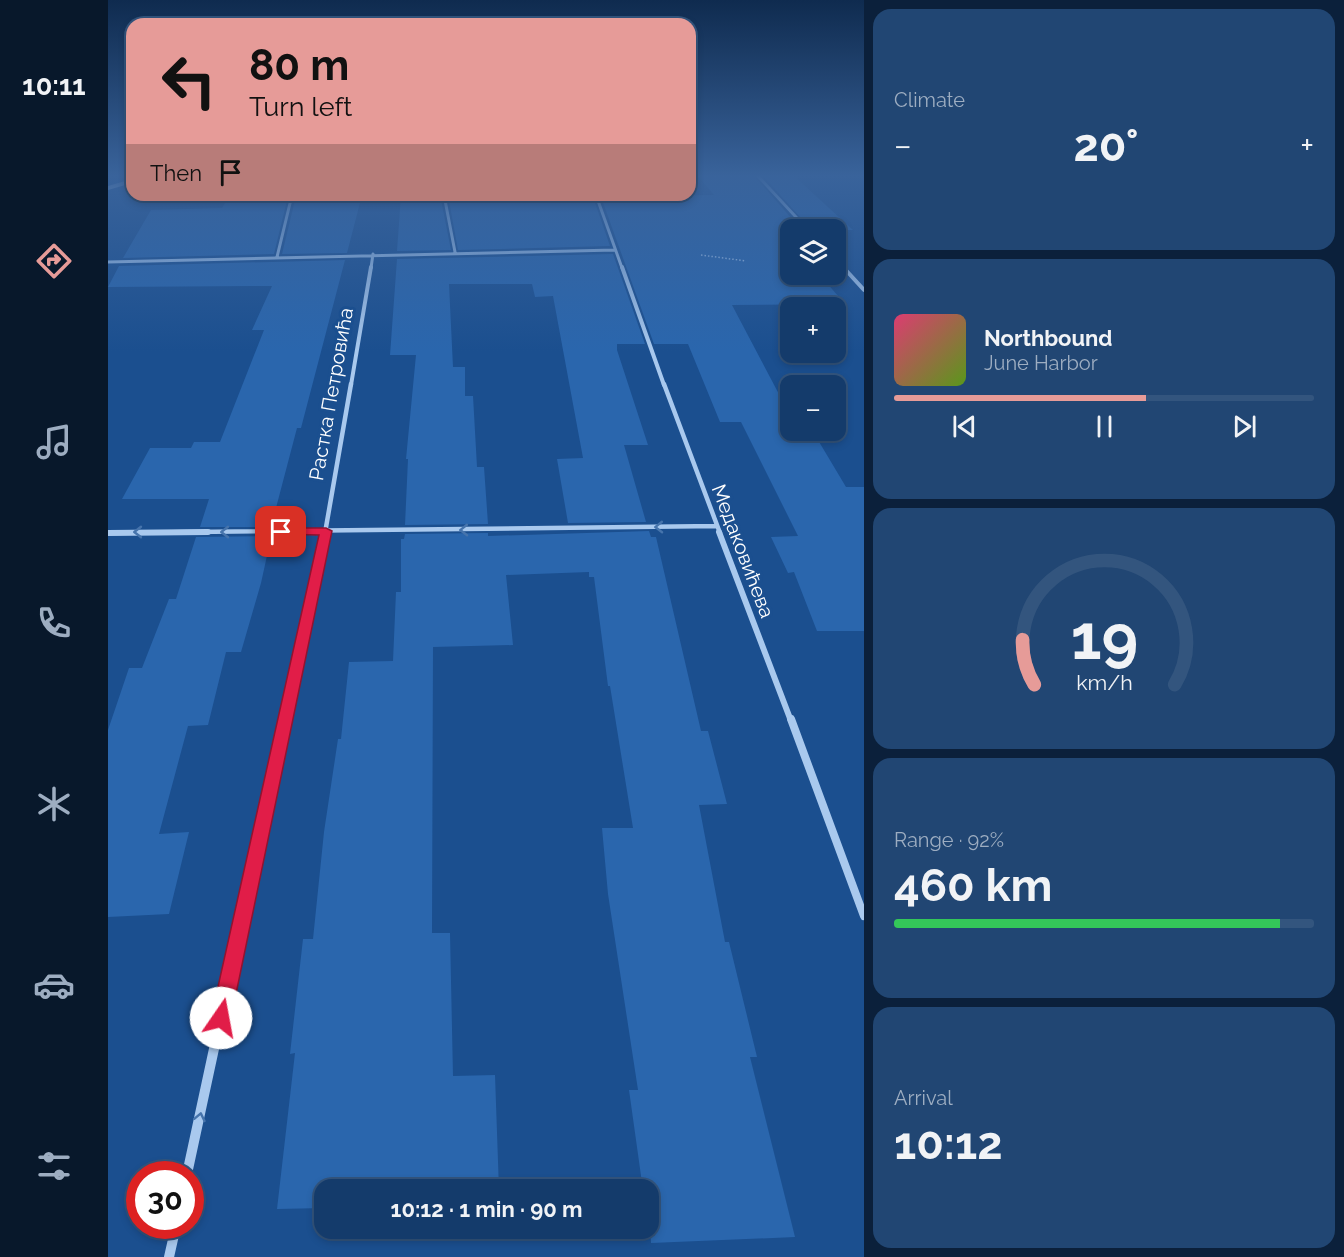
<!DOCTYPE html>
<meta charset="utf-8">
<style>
:root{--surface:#143b6b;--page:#214673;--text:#f1f3f6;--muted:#9dadc1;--line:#33557e;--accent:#e69b98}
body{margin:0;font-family:Raleway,sans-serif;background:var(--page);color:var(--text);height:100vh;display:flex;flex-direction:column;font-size:22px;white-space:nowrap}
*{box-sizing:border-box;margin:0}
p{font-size:20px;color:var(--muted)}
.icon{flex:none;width:33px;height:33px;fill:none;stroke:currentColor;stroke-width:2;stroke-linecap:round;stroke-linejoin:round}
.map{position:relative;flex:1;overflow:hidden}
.panel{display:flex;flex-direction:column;gap:9px;padding:9px;background:#0b203b;width:480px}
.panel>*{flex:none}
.guide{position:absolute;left:18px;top:18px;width:570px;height:183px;border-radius:18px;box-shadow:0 3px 9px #0003,0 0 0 2px var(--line);background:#e69b98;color:#111;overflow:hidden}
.fabs{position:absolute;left:672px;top:219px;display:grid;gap:12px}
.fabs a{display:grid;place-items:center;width:66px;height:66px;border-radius:12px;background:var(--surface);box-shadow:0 3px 9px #0003,0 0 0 2px var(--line);font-size:30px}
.speed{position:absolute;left:18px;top:1161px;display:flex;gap:12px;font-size:30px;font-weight:700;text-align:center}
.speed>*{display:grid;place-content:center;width:78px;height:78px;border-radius:50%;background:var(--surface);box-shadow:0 3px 9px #0003,0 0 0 2px var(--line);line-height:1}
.speed .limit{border:9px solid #d22;background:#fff;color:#111}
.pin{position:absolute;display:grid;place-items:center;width:51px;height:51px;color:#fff;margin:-26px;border-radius:12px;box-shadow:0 3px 9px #0006}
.me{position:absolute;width:66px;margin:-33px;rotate:12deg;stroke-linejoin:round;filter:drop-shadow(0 0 4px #0008)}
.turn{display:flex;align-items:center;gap:21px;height:126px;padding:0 24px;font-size:27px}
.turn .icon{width:78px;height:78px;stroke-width:2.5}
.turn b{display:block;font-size:42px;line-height:51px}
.then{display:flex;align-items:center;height:57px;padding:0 24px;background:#0003;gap:12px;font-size:22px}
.big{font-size:45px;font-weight:700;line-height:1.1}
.panel .card{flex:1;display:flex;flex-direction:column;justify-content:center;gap:9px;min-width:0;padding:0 21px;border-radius:18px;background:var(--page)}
.panel .dial{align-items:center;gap:0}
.dial svg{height:156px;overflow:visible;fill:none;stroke:var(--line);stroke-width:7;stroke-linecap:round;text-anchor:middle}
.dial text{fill:var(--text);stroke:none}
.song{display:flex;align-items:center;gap:18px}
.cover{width:72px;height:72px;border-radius:9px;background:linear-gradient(135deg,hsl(340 70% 55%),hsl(90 70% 35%))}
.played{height:6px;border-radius:3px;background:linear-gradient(90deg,var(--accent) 60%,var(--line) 60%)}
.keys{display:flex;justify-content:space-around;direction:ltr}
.heat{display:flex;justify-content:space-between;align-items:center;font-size:33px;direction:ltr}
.charge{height:9px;border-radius:4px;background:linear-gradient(90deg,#34c759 92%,var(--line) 0)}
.trip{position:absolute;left:206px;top:1179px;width:345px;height:60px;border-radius:18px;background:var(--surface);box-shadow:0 3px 9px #0003,0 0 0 2px var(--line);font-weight:700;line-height:60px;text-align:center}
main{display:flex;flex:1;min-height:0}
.tab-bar{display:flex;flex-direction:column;width:108px;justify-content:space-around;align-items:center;background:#08182b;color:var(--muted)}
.tab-bar .icon{width:42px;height:42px}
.tab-bar .active{color:var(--accent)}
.tab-bar b{font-size:27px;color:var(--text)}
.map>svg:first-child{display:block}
.building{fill:#2a66ad}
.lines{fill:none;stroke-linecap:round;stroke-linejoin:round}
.path{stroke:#a9c9ee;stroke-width:1.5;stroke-dasharray:1.5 2;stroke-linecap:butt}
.street-far5{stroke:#a9c9ee;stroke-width:3}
.street-far4{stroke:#a9c9ee;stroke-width:4}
.street-far3{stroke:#a9c9ee;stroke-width:4.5}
.street-far2{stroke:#a9c9ee;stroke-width:6}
.street-far1{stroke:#a9c9ee;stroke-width:8}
.street{stroke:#a9c9ee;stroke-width:10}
.secondary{fill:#d6e6fa;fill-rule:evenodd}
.oneway{stroke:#4674ac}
.route{fill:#e11d48;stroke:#92132f;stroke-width:1.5}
.labels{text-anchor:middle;stroke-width:6;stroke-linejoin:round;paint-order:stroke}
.street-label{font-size:20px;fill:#fff;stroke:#1b4f8f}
</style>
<main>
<nav class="tab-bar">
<b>10:11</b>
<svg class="icon active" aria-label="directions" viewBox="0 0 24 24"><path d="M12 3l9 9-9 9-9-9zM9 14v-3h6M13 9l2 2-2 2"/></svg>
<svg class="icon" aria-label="music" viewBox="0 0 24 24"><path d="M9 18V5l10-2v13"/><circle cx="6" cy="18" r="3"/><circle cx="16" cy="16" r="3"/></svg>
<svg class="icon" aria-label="phone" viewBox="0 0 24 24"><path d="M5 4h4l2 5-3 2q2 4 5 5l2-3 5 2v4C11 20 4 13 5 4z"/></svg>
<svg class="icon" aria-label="climate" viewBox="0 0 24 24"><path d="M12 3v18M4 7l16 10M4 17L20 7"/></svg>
<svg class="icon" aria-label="car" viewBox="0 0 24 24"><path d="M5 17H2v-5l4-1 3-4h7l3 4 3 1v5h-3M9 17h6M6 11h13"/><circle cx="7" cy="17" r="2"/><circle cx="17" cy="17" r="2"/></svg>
<svg class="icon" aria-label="filters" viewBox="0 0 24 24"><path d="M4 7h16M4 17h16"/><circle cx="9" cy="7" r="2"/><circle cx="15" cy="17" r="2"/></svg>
</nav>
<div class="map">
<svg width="756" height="1257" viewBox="0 0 756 1257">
<rect width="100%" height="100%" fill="#1b4f8f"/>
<path class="building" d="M 589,175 L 645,175 L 694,230 L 682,230 L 682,274 L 711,274 L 737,304 L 624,305 L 682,415 L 682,430 L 691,430 L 696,441 L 700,430 L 704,430 L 738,487 L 756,487 L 756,631 L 709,631 L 686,572 L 680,573 L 663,537 L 690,536 L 633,422 L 612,422 L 580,344 L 546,344 L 493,197 L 606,195 Z
M 654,175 L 685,175 L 745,230 L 704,230 Z
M 122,195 L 180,196 L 166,254 L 15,258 L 43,210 L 114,208 Z
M 254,195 L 239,253 L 174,254 L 188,196 Z
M 293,195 L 332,195 L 343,250 L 289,251 Z
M 340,195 L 485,197 L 502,246 L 350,250 Z
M 505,254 L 537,344 L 509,344 L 509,350 L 540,445 L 516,445 L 538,522 L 460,523 L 449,459 L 475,458 L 445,296 L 427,297 L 424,284 L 341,284 L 345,367 L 357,367 L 357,396 L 365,396 L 369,467 L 376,467 L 380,524 L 297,525 L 300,459 L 298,459 L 308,355 L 282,355 L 289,259 Z
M 237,260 L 193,428 L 189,428 L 163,527 L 92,527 L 101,499 L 14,499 L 42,448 L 83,448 L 86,442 L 112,442 L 156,330 L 144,330 L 164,286 L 0,287 L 11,266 Z
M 541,531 L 543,537 L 548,537 L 593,731 L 600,731 L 619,804 L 591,805 L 617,942 L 621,942 L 649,1057 L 642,1057 L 687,1237 L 543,1243 L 540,1190 L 535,1190 L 521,1090 L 530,1090 L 500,894 L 494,828 L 525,828 L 502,686 L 500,686 L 486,577 L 481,577 L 481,572 L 398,575 L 405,645 L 325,647 L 324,933 L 342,933 L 345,1076 L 387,1075 L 391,1190 L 216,1190 L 216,1208 L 169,1209 L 187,1053 L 182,1054 L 195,939 L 205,939 L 216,832 L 230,739 L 233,739 L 241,662 L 285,661 L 288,592 L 293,592 L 293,539 L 296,539 L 297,534 L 380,533 L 380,536 Z
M 160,536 L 158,542 L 162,542 L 153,583 L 133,652 L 118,652 L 100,725 L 80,726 L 51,834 L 81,832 L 61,914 L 0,917 L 0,730 L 21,668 L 34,668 L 61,599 L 68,599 L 88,537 Z"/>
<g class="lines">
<path class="path" d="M 593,255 L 638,261"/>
<path class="street-far5" d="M 649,175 L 700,230
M 336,195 L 347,252
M 488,195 L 514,268
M 169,257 L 184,195
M 728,259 L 736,268
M 0,262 L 507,250
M 263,268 L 265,254"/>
<path class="street-far4" d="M 514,267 L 556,385
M 735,267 L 756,290
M 243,385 L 263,267"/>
<path class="street-far3" d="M 556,384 L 612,533
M 0,533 L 609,526
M 217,533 L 243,384"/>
<path class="street-far2" d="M 611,532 L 683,721
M 0,533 L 100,532
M 177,721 L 218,532"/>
<path class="street-far1" d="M 683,719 L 756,916
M 126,958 L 177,719"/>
<path class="street" d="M 79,1174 L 126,956
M 61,1257 L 68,1226"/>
<path class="secondary" d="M 24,179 L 24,183 L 0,190 L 0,186 Z"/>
</g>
<defs><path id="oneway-chevron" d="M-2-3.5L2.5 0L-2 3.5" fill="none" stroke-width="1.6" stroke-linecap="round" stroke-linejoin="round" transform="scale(1.5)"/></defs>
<g class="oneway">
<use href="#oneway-chevron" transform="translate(551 527) rotate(179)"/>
<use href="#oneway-chevron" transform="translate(356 530) rotate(179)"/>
<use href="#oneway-chevron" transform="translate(30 532) rotate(180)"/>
<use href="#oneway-chevron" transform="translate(117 532) rotate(180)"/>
<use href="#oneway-chevron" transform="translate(92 1117) rotate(-78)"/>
</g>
<linearGradient id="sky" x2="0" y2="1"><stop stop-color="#0f2b4f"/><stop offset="0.5" stop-color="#39639b"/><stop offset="1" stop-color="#39639b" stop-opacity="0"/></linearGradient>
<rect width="756" height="351" fill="url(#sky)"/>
<path class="route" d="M 173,528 L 218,528 L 224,531 L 123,1018 L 120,1025 L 113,1028 L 106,1025 L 103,1018 L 211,535 L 169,534 L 169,529 Z"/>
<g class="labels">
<g class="street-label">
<text transform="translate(223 394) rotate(-80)" y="7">Растка Петровића</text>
<text transform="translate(635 551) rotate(69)" y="7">Медаковићева</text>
</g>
</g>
</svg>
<div class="fabs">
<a><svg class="icon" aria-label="layers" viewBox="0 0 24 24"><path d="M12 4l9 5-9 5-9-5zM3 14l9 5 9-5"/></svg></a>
<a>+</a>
<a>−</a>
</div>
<div class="speed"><div class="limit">30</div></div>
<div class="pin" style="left:173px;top:532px;background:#d93025"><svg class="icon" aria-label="arrive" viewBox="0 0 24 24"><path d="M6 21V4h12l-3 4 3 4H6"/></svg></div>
<svg class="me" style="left:113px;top:1018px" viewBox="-20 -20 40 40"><circle r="19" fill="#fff"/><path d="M0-13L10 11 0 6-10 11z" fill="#e11d48"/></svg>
<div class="trip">10:12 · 1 min · 90 m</div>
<div class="guide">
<div class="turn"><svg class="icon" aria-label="left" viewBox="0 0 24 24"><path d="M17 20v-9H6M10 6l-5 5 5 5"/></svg><div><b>80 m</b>Turn left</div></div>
<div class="then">Then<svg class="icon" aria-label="arrive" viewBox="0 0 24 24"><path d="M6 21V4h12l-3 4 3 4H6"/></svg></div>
</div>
</div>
<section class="panel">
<div class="card"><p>Climate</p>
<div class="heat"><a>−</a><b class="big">20°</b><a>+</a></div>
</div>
<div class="card">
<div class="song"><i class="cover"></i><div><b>Northbound</b><p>June Harbor</p></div></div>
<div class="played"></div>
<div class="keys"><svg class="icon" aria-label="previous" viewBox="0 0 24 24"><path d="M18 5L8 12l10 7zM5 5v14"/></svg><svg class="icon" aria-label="pause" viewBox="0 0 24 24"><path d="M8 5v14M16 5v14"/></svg><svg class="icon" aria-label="next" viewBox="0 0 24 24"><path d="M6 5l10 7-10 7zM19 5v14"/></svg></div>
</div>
<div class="card dial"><svg viewBox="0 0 100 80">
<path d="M14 69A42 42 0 1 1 86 69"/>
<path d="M14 69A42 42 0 0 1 8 46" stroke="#e69b98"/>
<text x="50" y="56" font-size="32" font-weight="700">19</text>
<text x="50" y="72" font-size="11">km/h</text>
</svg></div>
<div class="card"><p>Range · 92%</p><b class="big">460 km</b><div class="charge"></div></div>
<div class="card"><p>Arrival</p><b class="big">10:12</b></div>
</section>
</main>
